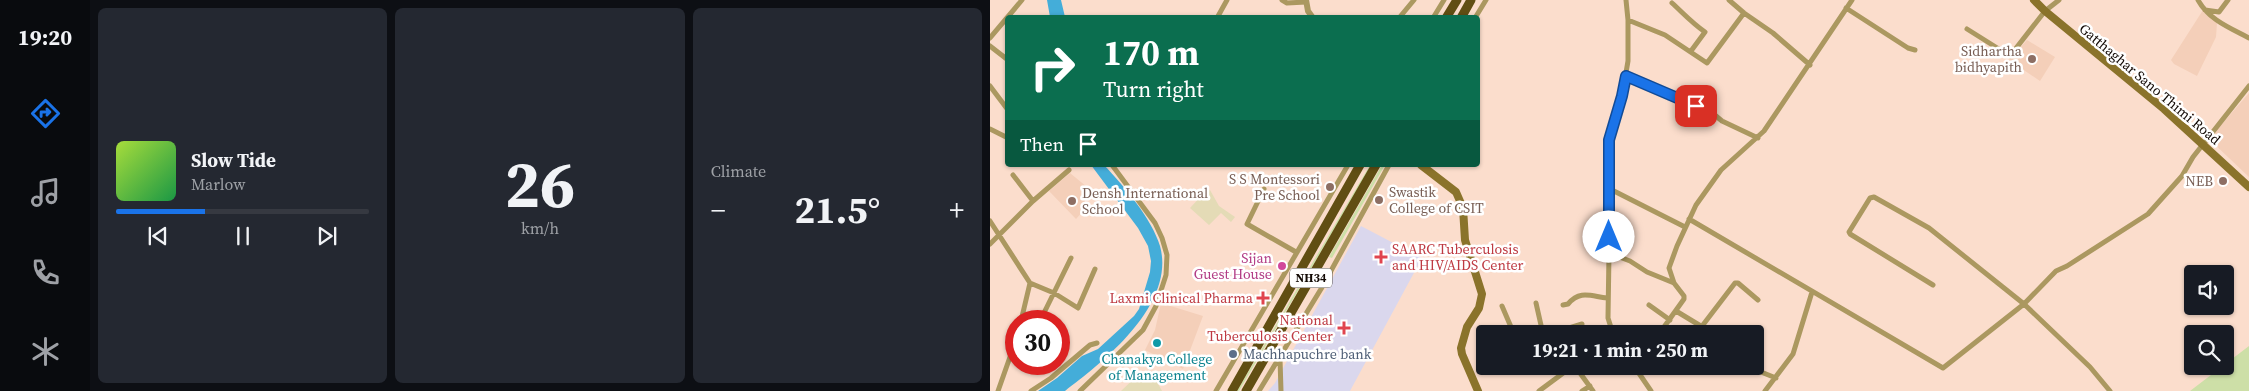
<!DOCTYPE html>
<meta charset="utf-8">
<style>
:root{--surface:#171b24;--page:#242831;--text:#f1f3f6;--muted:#9ea1a6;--line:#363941;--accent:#1a73e8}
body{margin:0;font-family:"Source Serif 4",serif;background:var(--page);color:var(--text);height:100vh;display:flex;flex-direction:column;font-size:19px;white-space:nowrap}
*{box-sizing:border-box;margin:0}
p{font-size:16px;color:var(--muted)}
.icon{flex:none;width:28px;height:28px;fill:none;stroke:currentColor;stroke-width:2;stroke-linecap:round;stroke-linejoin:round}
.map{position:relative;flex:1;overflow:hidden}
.panel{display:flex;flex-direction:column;gap:8px;padding:8px;background:#0d0f14;width:900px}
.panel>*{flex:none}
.guide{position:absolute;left:15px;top:15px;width:475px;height:152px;border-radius:5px;box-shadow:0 1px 4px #0004;background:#0b6e4f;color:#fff;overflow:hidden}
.controls{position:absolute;left:1194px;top:265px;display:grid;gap:10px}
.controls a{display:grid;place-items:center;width:50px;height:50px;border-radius:5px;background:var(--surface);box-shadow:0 1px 4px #0004;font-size:25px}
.speed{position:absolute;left:15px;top:310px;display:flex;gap:10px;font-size:25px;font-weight:700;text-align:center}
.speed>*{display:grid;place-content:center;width:65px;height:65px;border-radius:50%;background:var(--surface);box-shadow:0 1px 4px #0004;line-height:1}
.speed .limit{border:8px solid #d22;background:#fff;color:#111}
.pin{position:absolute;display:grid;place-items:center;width:42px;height:42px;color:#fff;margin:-21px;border-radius:10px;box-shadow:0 2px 8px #0006}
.me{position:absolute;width:55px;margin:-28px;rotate:0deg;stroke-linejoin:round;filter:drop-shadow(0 0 4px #0008)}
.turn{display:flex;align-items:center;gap:18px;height:105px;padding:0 15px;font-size:22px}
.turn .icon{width:65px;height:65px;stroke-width:2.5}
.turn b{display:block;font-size:35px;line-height:42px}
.then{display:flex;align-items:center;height:48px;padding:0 15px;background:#0003;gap:10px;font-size:19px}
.big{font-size:38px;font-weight:700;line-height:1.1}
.panel .card{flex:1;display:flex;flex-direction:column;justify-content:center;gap:8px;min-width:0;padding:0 18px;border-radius:8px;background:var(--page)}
.panel .dial{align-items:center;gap:0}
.dial b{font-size:65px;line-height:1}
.song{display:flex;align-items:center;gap:15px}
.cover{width:60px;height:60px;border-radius:8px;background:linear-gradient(135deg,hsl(80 70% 55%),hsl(140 70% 35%))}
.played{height:5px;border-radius:2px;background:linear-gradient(90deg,var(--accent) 35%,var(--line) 35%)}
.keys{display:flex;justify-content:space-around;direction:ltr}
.heat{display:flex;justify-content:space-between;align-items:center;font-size:28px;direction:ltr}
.panel .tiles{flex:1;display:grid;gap:8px;grid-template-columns:repeat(3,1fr)}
.trip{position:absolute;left:486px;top:325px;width:288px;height:50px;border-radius:5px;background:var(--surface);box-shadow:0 1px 4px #0004;font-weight:700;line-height:50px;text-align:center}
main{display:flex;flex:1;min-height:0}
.dock{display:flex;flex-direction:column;width:90px;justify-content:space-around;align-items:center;background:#090b0e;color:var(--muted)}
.dock .icon{width:35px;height:35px}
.dock .selected{color:var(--accent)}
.dock b{font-size:22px;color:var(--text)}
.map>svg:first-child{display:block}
.built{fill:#f4cfb9}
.medical{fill:#dad7ed}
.green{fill:#cddfa7}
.sand{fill:#e4dbb6}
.water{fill:#44add9}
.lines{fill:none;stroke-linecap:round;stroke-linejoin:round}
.minor{stroke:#ab9860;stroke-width:5}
.tertiary{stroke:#ab9860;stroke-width:6}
.secondary{stroke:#8a732b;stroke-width:8}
.trunk{stroke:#614e13;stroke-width:9}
.route-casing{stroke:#114b97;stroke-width:12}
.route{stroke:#1a73e8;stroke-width:9}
.education-dot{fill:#8d6e63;stroke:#fff;stroke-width:2}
.health-dot{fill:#e0444e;stroke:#fff;stroke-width:2}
.hotel-dot{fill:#d1479c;stroke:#fff;stroke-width:2}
.culture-dot{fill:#0f9aa8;stroke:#fff;stroke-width:2}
.service-dot{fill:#5c6f8a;stroke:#fff;stroke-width:2}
.labels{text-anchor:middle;stroke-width:5;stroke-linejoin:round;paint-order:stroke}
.shield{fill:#fff;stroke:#59534f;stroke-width:1}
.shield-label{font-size:12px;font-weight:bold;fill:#120904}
.education-label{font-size:14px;fill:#785e54;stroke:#fff;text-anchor:end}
.street-label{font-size:14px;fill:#120904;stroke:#fff}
.health-label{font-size:14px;fill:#be3a42;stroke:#fff;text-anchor:end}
.hotel-label{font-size:14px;fill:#b23c85;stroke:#fff;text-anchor:end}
.service-label{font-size:14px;fill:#4e5e75;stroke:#fff;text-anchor:start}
.culture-label{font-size:14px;fill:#0d838f;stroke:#fff}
</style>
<main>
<nav class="dock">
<b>19:20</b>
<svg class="icon selected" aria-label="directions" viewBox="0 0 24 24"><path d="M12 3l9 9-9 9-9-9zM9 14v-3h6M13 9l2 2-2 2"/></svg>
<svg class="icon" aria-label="music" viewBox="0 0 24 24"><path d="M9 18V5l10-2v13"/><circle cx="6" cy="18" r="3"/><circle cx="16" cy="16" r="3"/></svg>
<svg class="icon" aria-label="phone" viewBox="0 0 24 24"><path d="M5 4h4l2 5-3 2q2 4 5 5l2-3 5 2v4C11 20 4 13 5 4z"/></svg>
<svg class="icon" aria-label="climate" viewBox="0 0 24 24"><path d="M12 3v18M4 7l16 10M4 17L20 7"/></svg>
</nav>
<section class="panel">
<div class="tiles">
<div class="card">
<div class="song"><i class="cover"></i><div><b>Slow Tide</b><p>Marlow</p></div></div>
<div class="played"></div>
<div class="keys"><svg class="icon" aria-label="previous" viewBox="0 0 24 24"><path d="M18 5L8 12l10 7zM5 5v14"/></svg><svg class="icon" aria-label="pause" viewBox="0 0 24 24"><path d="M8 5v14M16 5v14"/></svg><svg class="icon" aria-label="next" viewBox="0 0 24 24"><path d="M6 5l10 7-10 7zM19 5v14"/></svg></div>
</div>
<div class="card dial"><b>26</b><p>km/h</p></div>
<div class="card"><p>Climate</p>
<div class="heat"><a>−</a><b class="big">21.5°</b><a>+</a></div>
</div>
</div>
</section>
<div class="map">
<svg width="1259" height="391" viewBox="0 0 1259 391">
<rect width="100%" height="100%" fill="#fbddcc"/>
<path class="built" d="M 1213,10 L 1227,23 L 1226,37 L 1207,76 L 1184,64 L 1181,60 Z
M 1037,40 L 1065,57 L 1050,81 L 1019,60 Z
M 1259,93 L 1259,177 L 1219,139 Z
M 80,173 L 97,187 L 93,191 L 95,193 L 95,209 L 86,219 L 59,191 Z
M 171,303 L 213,316 L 193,369 L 155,350 L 165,330 Z"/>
<path class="medical" d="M 371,226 L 432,258 L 360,391 L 278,391 L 285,383 Z"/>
<path class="green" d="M 380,165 L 382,165 L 249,391 L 247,391 Z
M 392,165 L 395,165 L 342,258 L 339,257 Z
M 1259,346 L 1259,391 L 1200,391 Z"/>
<path class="sand" d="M 220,190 L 229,206 L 245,217 L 241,222 L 231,213 L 219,225 L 200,208 L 216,191 Z
M 150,373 L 155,378 L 159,375 L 165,378 L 172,391 L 131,391 Z"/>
<path class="water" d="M 57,0 L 71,0 L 75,17 L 60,17 Z
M 101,165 L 114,165 C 134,186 162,219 170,246 C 186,304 115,361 75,391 L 48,391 L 67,378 L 92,356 L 108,349 L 144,316 L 149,309 L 160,272 L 161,261 L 158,246 L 148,228 Z"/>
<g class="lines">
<path class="minor" d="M 292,0 L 297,3 L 316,2
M 739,0 L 754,13 L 783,33 L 820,65
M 1208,0 C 1219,20 1240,28 1259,38
M 682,3 C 693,13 702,23 715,32 L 701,51
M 856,8 L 918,48 L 925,50
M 1215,10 L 1229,12 L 1238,0
M 227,18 L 237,0
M 409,18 L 424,0
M 443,18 L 454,0
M 485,18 L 496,0
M 638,20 L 675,35 L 717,63 L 754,13
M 977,29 L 1020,56 L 1055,11 L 1069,0
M 0,38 L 32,0
M 0,46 L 18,60
M 636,75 L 720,111 L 732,121 L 768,138
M 0,86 L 18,110
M 0,129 L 18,138
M 274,189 L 257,224 L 306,252
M 620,189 L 695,227
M 43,201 L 79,170
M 699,219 L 953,368 L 1034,304 L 1066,271 L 1077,266 L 1158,214 L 1192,176 L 1203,157 L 1259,86
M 0,221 L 40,283 L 31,321
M 0,244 L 43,201 L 23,175
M 619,253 L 640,261 L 657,272 L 684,283
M 40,283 L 64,293 L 88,308 L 105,269
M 943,285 L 860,234 L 859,232 L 880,198 L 884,197 L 939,228 L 1034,304 L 1100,367 L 1120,391
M 546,303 L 553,334
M 573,305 L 578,304 C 590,290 600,296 617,298
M 659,305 L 680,320
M 512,306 L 524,334
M 686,311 L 724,334
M 50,321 L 81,258
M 560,334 L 592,324
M 623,334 L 618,318 L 620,189 L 619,140 L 632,96 L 638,61 L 638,20 L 636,0
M 669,334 L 694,299 L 694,296 L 684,283 L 679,268 L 687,246 L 706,205 L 731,170 L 774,131 L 862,0
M 706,334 L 745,283 L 748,283 L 768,300
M 290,359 L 291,391
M 644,366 L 661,391
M 756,366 L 786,378
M 8,391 L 26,340
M 41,391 L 61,378 L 100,345 L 107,343
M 90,391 L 153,330 L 166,306 L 176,275 L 177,255 L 172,238 L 165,223 L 122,165
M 226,391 L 358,165
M 269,391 L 331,289 L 399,165
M 549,391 L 580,368 L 590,373 L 603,391
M 592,391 L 600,386
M 775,391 L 803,354 L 822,292"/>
<path class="tertiary" d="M 316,0 L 318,11 L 323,18"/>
<path class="secondary" d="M 1044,0 L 1055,11 L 1174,109 L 1259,187
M 431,165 L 466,192 L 473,208 L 475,240 L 492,294 L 489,308 L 477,327 L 471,348 L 472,354 L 488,391"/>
<path class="trunk" d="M 456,18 L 467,0
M 471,18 L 481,0
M 242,391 L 370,165
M 256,391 L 386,165"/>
</g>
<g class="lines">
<g class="route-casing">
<path id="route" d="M 619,237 L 619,140 L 632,96 L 636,76 L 706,106"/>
</g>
<use href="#route" class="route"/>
</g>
<g class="education-dot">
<circle cx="1042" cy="59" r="5"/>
<circle cx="1233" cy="181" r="5"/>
<circle cx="340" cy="187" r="5"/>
<circle cx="389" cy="200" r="5"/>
<circle cx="82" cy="201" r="5"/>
</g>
<g class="health-dot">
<path d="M388.5 249.5h5v5h5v5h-5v5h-5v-5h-5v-5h5z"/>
<path d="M270.5 290.5h5v5h5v5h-5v5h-5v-5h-5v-5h5z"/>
<path d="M351.5 320.5h5v5h5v5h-5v5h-5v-5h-5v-5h5z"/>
</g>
<circle class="hotel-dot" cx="292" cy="266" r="5"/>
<circle class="culture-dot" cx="167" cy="343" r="5"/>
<circle class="service-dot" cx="243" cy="354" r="5"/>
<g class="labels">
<rect class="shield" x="300" y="268.5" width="42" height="19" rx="4"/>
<g class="shield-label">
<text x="321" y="282">NH34</text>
</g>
<g class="education-label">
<text x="1032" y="56">Sidhartha<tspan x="1032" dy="16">bidhyapith</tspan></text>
<text x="330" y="184">S S Montessori<tspan x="330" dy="16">Pre School</tspan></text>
<text x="1223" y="186">NEB</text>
<text x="399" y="197" text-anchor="start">Swastik<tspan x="399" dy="16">College of CSIT</tspan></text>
<text x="92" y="198" text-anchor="start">Densh International<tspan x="92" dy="16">School</tspan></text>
</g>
<g class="street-label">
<text transform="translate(1160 84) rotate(40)" y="5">Gatthaghar Sano Thimi Road</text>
</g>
<g class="health-label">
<text x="402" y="254" text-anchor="start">SAARC Tuberculosis<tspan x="402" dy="16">and HIV/AIDS Center</tspan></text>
<text x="263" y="303">Laxmi Clinical Pharma</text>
<text x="343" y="325">National<tspan x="343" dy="16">Tuberculosis Center</tspan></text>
</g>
<g class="hotel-label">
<text x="282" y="263">Sijan<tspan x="282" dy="16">Guest House</tspan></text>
</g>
<g class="service-label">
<text x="253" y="359">Machhapuchre bank</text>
</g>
<g class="culture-label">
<text x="167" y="364">Chanakya College<tspan x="167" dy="16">of Management</tspan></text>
</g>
</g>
</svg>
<div class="controls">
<a><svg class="icon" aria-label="sound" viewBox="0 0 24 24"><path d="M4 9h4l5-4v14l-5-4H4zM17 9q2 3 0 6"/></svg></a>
<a><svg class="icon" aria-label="search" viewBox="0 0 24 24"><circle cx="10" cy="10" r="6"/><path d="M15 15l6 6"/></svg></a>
</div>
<div class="speed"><div class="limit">30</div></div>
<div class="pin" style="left:706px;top:106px;background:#d93025"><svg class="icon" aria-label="arrive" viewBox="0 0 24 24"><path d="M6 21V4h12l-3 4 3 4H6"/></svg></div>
<svg class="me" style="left:619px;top:237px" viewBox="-20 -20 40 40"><circle r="19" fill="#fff"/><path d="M0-13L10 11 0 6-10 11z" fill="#1a73e8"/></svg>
<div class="trip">19:21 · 1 min · 250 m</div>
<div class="guide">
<div class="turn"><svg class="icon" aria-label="right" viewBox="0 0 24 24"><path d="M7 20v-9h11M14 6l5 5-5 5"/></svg><div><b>170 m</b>Turn right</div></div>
<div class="then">Then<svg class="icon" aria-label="arrive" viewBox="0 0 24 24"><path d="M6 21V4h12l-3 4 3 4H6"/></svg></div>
</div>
</div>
</main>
